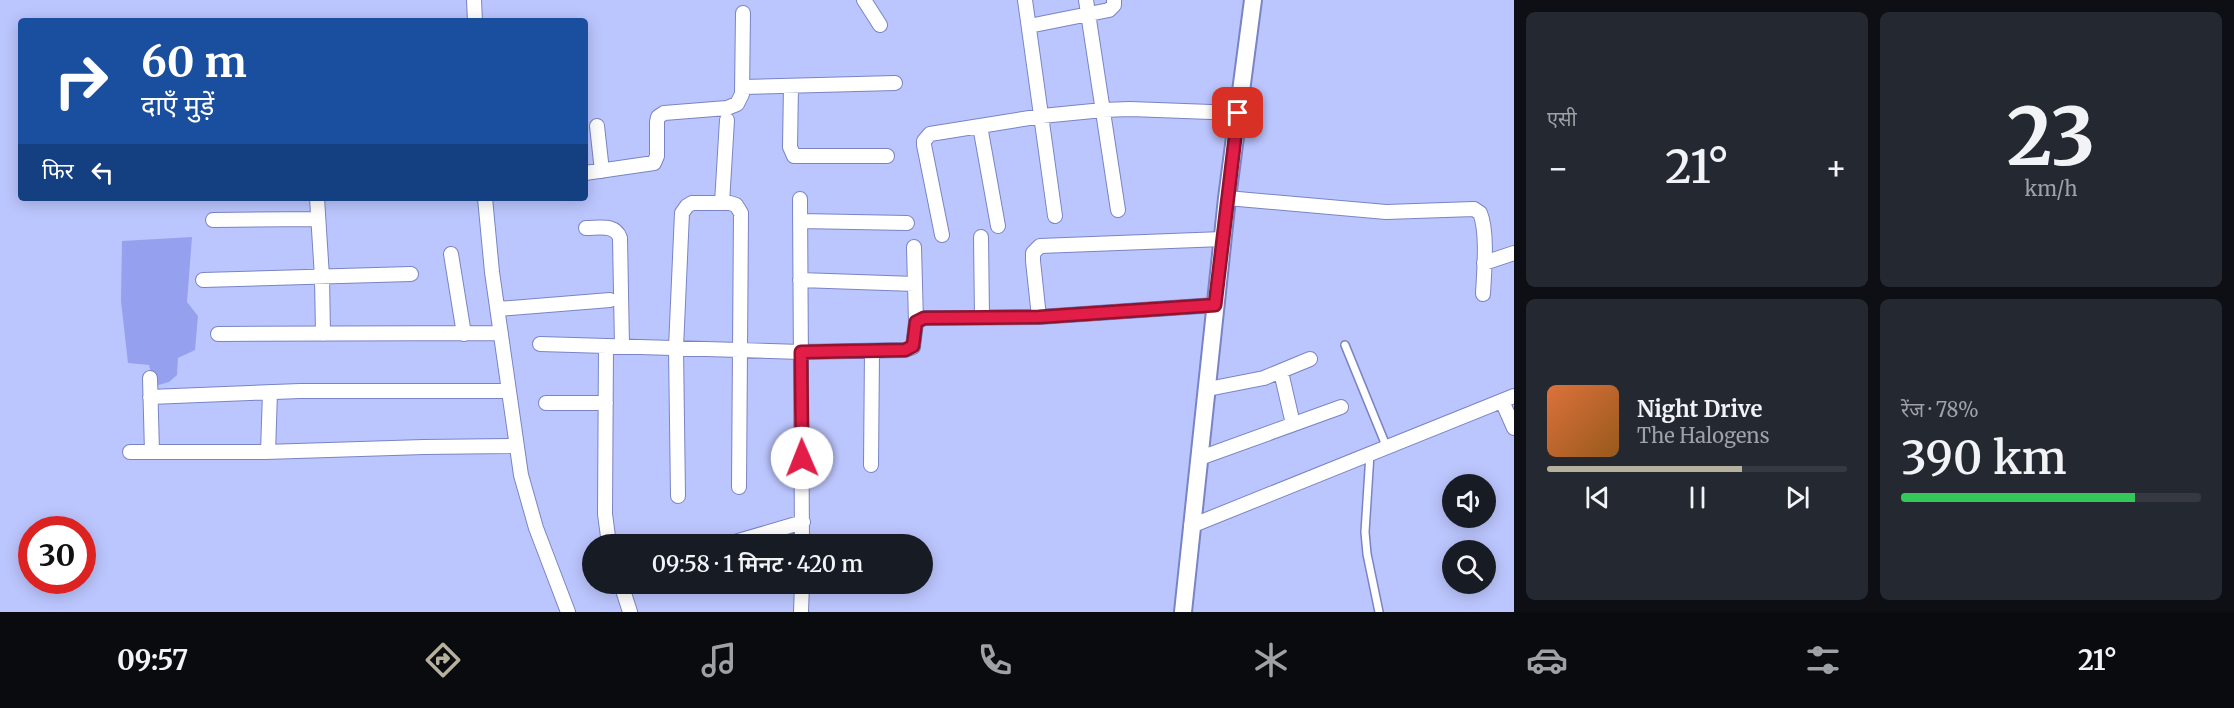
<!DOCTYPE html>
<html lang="hi">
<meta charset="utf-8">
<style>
:root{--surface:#171b24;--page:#242831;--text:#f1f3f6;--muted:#9ea1a6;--line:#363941;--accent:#b5b19c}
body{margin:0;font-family:Merriweather,"Noto Sans Devanagari",serif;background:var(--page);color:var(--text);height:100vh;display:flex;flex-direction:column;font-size:22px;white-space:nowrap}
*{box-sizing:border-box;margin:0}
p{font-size:20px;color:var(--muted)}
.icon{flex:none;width:33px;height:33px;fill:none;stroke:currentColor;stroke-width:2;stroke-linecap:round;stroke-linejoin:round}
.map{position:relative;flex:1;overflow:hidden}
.panel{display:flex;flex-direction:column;gap:12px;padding:12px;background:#0d0f14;width:720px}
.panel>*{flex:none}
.top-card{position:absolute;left:18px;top:18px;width:570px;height:183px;border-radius:6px;box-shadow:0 3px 15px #0003;background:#1a4fa0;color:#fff;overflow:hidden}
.fabs{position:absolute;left:1442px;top:474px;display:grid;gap:12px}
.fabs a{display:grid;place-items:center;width:54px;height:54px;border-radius:50%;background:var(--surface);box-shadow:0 3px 15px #0003;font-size:30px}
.speed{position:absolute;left:18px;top:516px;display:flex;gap:12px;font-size:30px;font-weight:700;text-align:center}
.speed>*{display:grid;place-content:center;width:78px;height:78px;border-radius:50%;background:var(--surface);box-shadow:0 3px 15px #0003;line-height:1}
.speed .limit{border:9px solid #d22;background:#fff;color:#111}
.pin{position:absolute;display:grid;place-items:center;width:51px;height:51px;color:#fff;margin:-26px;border-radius:12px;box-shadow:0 3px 9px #0006}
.me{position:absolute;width:66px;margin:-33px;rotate:359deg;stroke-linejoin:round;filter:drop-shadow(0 0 4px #0008)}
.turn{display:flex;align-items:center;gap:21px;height:126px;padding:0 24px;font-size:27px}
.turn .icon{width:78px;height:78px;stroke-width:2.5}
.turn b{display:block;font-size:42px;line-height:51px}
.then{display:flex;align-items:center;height:57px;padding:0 24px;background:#0003;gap:12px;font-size:22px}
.big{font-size:45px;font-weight:600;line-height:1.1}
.panel .card{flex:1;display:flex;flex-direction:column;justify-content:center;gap:9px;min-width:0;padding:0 21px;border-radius:9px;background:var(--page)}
.panel .dial{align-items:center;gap:0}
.dial b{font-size:78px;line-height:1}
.song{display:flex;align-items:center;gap:18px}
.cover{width:72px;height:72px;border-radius:9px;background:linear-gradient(135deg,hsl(20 70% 55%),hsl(30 70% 35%))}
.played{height:6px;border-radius:3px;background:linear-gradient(90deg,var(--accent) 65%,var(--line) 65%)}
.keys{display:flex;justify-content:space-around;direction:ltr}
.heat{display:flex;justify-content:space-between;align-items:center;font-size:33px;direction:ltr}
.charge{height:9px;border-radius:4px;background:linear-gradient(90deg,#34c759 78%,var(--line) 0)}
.panel .tiles{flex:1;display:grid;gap:12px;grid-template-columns:repeat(2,1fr)}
.trip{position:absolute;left:582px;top:534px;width:351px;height:60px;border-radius:30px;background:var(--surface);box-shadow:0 3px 15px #0003;font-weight:600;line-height:60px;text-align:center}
.tabs{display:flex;height:96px;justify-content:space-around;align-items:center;background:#090b0e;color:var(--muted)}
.tabs .icon{width:42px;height:42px}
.tabs .active{color:var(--accent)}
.tabs b{font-size:27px;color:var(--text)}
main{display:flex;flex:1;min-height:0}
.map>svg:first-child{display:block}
.water{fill:#95a1ee}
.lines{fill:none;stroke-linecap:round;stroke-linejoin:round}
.service-casing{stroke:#7a84c5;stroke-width:10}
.minor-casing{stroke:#7a84c5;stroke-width:16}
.tertiary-casing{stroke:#7a84c5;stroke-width:20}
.service{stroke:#fff;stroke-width:7}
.minor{stroke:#fff;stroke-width:14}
.tertiary{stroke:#fff;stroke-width:16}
.route-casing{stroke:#92132f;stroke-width:15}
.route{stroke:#e11d48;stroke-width:10}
</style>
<main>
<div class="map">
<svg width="1514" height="612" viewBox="0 0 1514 612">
<rect width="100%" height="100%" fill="#bcc6fe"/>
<path class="water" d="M 192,237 L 187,302 L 198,316 L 195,350 L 178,358 L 177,375 L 169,382 L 155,386 L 149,365 L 128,363 L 121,301 L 122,241 Z"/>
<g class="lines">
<g class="service-casing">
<path id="service" d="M 1345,345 L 1387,448
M 1370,454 L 1365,532 L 1367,554 L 1379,612"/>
</g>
<g class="minor-casing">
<path id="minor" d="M 474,0 L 475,21
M 864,0 L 880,25
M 1025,0 L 1055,216
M 1086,0 L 1118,210
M 1029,26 L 1109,10 L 1114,5 L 1114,0
M 791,86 L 790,147 L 794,156 L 887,156
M 743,87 L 895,83
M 597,126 L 602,171
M 980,126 L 998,226
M 585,173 L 654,163 L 657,156 L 657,122 L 658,117 L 664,113 L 727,108 L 737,104 L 742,94 L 743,13
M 317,198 L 322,277 L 323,334
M 485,198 L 492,272 L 521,475 L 536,528 L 568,612
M 1227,198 L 1386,212 L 1474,209 L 1480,213 C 1488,232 1484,273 1483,294
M 800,199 L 802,544
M 722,203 L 727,120
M 213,220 L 318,219
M 800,221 L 907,223
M 586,228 C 600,228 615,224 620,238 L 622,346
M 942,235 L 924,145 L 924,141 L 930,134 L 1042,116 L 1103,110 L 1130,109 L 1238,113
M 981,237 L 982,317
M 914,247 L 916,322
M 451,254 L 464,334
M 1484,263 L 1514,253
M 203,280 L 411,274
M 800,280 L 915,284
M 498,309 L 610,300
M 1039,317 L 1033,261 L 1033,253 L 1040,246 L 1223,239
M 218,334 L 501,333
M 540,344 L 801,352 L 905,350 L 913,347 L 916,322 L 924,318 L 1039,317 L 1215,305
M 606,346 L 605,514 L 609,544
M 1281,372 L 1293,424
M 150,378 L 152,452
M 1208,389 L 1264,378 L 1310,359
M 150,397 L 300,391 L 509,391
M 1502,401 L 1514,428
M 546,403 L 606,403
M 130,452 L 265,452 L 424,447 L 516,446
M 268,452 L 270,392
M 1200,458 L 1341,407
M 871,465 L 872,351
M 678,496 L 676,348 L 682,213 L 687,206 L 692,203 L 730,203 L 736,205 L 741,213 L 739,487
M 1191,526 L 1514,396
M 728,544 L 803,522
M 621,584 L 630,612
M 801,612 L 802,584"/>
</g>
<g class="tertiary-casing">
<path id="tertiary" d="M 1183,612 L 1227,198 L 1253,0"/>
</g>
<use href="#service" class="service"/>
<use href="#minor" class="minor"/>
<use href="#tertiary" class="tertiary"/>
</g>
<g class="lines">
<g class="route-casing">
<path id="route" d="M 802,458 L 801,352 L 905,350 L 913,346 L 916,322 L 924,318 L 1039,317 L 1215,305 L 1238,113"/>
</g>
<use href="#route" class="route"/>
</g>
</svg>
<div class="fabs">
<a><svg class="icon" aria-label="sound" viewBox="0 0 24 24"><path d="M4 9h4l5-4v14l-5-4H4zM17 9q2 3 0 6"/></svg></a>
<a><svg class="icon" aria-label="search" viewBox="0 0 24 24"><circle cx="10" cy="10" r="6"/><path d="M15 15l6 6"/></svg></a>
</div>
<div class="speed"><div class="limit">30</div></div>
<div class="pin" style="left:1238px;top:113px;background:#d93025"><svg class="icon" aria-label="arrive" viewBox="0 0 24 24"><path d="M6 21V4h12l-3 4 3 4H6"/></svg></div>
<svg class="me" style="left:802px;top:458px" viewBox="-20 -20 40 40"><circle r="19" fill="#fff"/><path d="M0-13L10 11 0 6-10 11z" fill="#e11d48"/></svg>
<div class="trip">09:58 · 1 मिनट · 420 m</div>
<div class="top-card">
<div class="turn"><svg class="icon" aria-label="right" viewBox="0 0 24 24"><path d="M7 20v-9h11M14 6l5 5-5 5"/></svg><div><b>60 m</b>दाएँ मुड़ें</div></div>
<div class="then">फिर<svg class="icon" aria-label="left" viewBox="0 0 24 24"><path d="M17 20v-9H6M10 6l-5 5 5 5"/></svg></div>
</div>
</div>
<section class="panel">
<div class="tiles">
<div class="card"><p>एसी</p>
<div class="heat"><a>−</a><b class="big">21°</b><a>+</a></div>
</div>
<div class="card dial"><b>23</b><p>km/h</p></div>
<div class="card">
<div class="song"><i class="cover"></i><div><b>Night Drive</b><p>The Halogens</p></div></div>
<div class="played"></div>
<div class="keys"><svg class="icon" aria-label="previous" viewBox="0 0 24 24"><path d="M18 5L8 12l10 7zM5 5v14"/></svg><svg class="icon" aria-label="pause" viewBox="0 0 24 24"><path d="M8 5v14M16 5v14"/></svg><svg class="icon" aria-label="next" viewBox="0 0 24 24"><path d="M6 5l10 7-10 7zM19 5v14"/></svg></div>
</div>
<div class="card"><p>रेंज · 78%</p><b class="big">390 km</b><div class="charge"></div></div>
</div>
</section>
</main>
<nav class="tabs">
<b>09:57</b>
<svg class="icon active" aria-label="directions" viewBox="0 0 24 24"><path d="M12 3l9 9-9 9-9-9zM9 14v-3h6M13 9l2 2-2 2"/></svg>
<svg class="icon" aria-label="music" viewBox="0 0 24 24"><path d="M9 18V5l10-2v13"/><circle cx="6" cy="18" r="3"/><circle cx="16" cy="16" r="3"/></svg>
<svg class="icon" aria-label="phone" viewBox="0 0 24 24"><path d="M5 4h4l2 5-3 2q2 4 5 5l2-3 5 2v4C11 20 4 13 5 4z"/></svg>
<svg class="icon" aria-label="climate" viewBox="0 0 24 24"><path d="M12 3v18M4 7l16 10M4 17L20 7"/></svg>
<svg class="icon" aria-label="car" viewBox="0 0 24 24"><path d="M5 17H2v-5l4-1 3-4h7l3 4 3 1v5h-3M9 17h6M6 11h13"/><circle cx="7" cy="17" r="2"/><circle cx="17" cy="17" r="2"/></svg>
<svg class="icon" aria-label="filters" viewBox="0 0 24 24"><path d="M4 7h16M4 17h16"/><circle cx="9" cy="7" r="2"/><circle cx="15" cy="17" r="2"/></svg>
<b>21°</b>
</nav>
